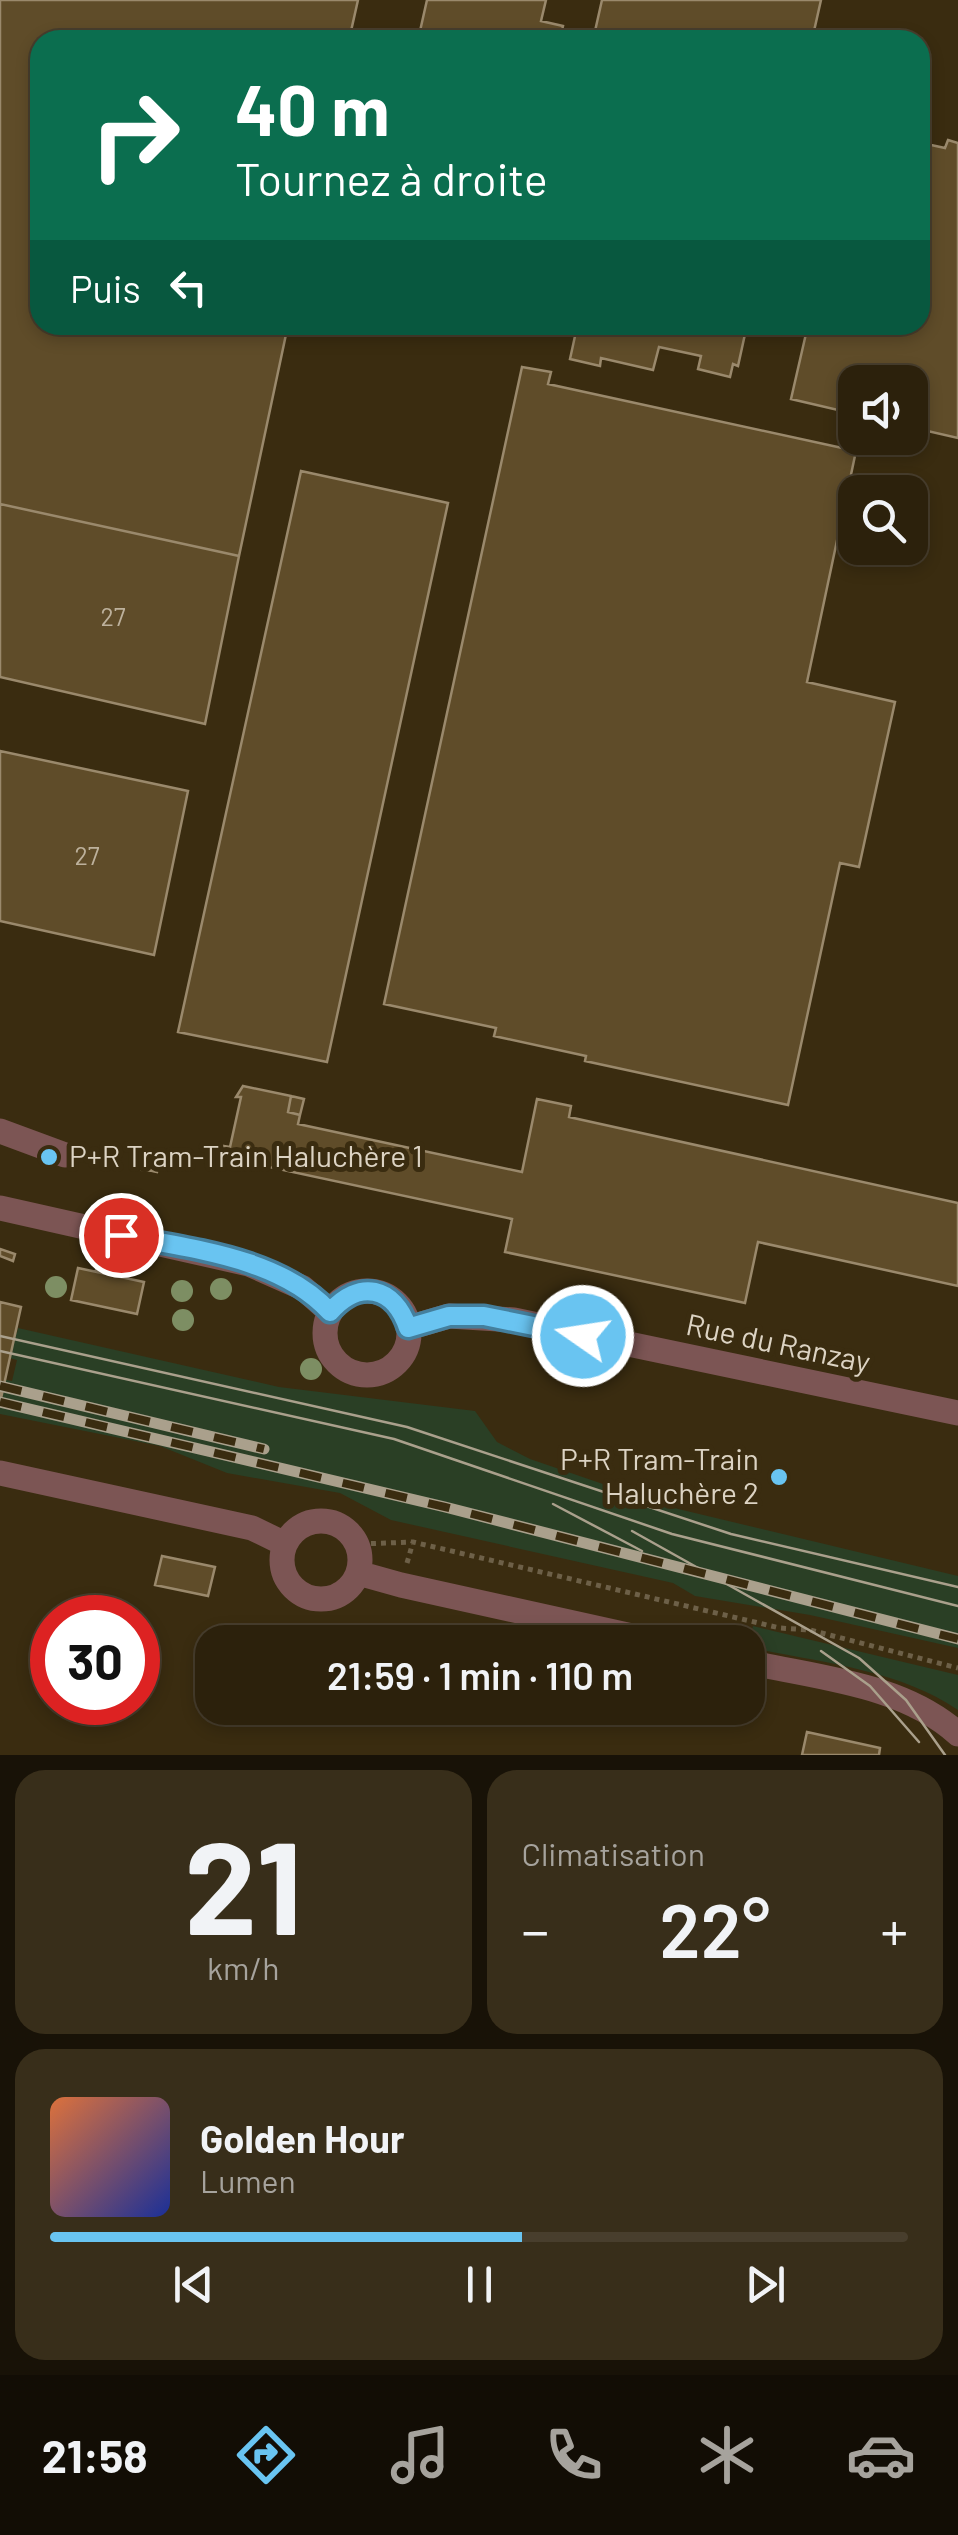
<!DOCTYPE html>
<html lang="fr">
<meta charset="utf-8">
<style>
:root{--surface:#2c210c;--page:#382e1a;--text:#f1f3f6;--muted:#a6a39d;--line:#483e2d;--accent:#69c4f1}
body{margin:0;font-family:Barlow,sans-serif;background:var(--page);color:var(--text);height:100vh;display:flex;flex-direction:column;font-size:38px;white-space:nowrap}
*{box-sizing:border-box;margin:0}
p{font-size:32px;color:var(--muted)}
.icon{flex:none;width:55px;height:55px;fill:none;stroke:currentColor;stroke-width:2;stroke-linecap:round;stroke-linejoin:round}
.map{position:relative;height:1755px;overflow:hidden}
.sheet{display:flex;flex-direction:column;gap:15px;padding:15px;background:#181207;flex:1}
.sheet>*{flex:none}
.banner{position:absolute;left:30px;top:30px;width:900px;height:305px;border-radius:30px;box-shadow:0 5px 15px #0003,0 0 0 2px var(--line);background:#0b6e4f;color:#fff;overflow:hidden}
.tools{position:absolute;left:838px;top:365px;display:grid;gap:20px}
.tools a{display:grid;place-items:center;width:90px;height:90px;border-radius:20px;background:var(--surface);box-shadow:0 5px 15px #0003,0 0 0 2px var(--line);font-size:50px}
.speed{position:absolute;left:30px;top:1595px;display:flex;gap:20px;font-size:50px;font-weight:700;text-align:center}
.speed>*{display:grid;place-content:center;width:130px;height:130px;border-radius:50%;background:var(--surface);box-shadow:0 5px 15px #0003,0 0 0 2px var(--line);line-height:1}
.speed .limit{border:15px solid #d22;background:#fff;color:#111}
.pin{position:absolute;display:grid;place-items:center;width:85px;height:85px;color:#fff;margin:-42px;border:5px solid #fff;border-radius:50%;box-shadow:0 2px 10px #0007}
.me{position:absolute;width:110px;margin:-55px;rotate:283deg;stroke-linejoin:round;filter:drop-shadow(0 0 8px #0008)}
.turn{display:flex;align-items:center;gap:35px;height:210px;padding:0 40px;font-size:45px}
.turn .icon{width:130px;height:130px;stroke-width:2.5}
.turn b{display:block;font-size:70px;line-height:85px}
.then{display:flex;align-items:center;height:95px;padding:0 40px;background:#0003;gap:20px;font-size:38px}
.big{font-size:75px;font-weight:600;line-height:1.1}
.sheet .widget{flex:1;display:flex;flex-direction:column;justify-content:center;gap:15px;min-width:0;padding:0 35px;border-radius:30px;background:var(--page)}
.sheet .dial{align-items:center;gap:0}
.dial b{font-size:130px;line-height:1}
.song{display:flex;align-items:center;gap:30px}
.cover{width:120px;height:120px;border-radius:15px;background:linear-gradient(135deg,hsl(20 70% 55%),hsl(230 70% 35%))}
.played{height:10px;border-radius:5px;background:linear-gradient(90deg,var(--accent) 55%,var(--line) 55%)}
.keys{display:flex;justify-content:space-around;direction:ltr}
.heat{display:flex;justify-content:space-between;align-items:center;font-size:55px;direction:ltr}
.sheet .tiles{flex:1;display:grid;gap:15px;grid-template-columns:1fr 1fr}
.widget:last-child{grid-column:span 2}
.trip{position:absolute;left:195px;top:1625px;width:570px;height:100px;border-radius:30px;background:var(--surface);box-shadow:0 5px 15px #0003,0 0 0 2px var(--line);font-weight:600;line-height:100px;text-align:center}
.tab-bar{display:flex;height:160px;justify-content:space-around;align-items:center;background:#120d05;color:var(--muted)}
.tab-bar .icon{width:70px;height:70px}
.tab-bar .active{color:var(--accent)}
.tab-bar b{font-size:45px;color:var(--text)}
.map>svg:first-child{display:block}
.green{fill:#2a3f25}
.building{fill:#5f4c29;stroke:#9a896c;stroke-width:2.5}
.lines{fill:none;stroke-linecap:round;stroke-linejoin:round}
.path{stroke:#6d6048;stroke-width:5;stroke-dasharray:5 5;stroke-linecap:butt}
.minor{stroke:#7c5554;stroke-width:25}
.tram{stroke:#aaa08c;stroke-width:2.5}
.rail-casing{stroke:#aaa08c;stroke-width:11}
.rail{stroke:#3a2c10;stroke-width:8;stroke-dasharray:22;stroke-linecap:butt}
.tree{fill:#7d8e63}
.route-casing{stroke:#447f9d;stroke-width:25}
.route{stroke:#69c4f1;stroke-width:18}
.poi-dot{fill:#69c4f1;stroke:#3a2c10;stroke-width:4}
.labels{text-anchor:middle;stroke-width:10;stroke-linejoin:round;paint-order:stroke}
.number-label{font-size:25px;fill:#bdb19c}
.poi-label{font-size:30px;fill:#dcd3c3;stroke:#3a2c10;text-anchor:start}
.street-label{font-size:30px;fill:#dcd3c3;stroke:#3a2c10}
</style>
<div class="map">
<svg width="958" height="1755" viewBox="0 0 958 1755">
<rect width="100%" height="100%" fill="#3a2c10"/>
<path class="green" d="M 18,1328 L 279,1387 L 475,1411 L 497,1442 L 530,1459 L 670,1507 L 958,1576 L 958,1648 L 810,1615 L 695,1596 L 673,1583 L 391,1520 L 340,1493 L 227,1473 L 160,1446 L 0,1414 L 0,1382 L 1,1379 L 12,1381 L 17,1360 L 6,1357 L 11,1331 L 17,1333 Z
M 753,1626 L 958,1675 L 958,1710 C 899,1669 817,1662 748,1647 Z"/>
<path class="building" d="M 0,0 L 358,0 L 349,40 L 40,40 L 40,325 L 288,325 L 239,556 L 0,504 Z
M 427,0 L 546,0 L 541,21 L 563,26 L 560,40 L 418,40 Z
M 602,0 L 821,0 L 812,40 L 593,40 Z
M 948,140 L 958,143 L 958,438 L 910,427 L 910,382 L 855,382 L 855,414 L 791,399 L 808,325 L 920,325 L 920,152 L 922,143 L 945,148 Z
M 475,325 L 499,325 L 498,332 Z
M 566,325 L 747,325 L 738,366 L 733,364 L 730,377 L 698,369 L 701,356 L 659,347 L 653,370 L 601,358 L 600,366 L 570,359 L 577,327 Z
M 522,367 L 551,372 L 548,384 L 856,451 L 807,682 L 895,702 L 859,867 L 840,863 L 788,1105 L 585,1061 L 586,1056 L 494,1036 L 496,1028 L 384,1004 Z
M 301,471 L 448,503 L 327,1062 L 178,1032 Z
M 0,504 L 239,556 L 205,724 L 0,677 Z
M 0,751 L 188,791 L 154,955 L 0,921 Z
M 243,1086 L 291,1096 L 288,1112 L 300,1115 L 298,1124 L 522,1172 L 537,1099 L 571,1106 L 569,1117 L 958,1203 L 958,1286 L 758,1242 L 745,1303 L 505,1252 L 512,1219 L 227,1158 L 224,1146 L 230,1147 L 241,1097 L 236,1097 Z
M 291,1096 L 304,1099 L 300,1115 L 288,1112 Z
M 144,1153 L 154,1154 L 152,1171 L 142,1170 Z
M 154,1154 L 160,1155 L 157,1172 L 152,1171 Z
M 0,1249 L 15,1254 L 13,1261 L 0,1256 Z
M 97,1265 L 113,1268 L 112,1274 L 96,1271 Z
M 78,1268 L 144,1282 L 137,1314 L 71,1300 Z
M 0,1302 L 21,1307 L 0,1403 Z
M 162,1556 L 215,1567 L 208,1596 L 155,1585 Z
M 807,1732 L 880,1748 L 879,1755 L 802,1755 Z"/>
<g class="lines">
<path class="path" d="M 361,1544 L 413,1542 L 780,1628 L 810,1630 L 958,1668
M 407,1563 L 413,1542
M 275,1628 L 289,1642
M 358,1642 L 388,1633"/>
<path class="minor" d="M 0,1131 L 65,1155
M 0,1208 L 249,1264 L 303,1288 L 330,1312
M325 1333a42 42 0 1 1 84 0a42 42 0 1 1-84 0Z
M 408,1328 L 449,1316 L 514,1320 L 958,1413
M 0,1473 L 252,1528 L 285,1544
M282 1560a39 39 0 1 1 78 0a39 39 0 1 1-78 0Z
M 358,1573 L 401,1585 L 659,1642
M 748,1662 C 818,1678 903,1684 958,1734"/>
<path class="tram" d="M 0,1336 L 407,1427 L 731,1534 L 958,1587
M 0,1351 L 394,1439 L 672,1534 L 958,1606
M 553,1504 L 642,1551
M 632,1531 L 859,1658 L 906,1700 L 945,1755
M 821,1651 L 870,1686 L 919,1742"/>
<g class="rail-casing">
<path id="rail" d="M 0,1386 L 264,1449
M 0,1402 L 445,1507 L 958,1639"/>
</g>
<use href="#rail" class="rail"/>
</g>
<g class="tree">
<circle cx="56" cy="1287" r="11"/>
<circle cx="221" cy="1289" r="11"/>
<circle cx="182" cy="1291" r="11"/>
<circle cx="183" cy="1320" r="11"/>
<circle cx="311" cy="1369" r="11"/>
</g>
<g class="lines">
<g class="route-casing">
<path id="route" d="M 121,1235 C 190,1249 280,1257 330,1312 C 359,1279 394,1286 408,1328 L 449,1316 L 484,1316 L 583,1336"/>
</g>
<use href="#route" class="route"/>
</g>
<g class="poi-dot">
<circle cx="49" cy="1157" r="10"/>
<circle cx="779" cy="1477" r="10"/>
</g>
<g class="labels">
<g class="number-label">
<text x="113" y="626">27</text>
<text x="87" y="865">27</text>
</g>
<g class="poi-label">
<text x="69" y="1167">P+R Tram-Train Haluchère 1</text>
<text x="759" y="1470" text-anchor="end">P+R Tram-Train<tspan x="759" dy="34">Haluchère 2</tspan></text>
</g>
<g class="street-label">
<text transform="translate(778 1344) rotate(12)" y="10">Rue du Ranzay</text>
</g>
</g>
</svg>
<div class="tools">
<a><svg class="icon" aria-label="sound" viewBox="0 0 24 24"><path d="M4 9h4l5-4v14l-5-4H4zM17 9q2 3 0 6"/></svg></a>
<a><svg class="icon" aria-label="search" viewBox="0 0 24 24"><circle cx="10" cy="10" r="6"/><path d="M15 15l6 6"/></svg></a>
</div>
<div class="speed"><div class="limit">30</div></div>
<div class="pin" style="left:121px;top:1235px;background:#d93025"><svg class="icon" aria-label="arrive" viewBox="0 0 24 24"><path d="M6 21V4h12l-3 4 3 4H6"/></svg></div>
<svg class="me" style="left:583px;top:1336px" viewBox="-20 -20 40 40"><circle r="17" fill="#69c4f1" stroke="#fff" stroke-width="3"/><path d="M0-11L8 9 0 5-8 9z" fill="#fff"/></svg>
<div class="trip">21:59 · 1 min · 110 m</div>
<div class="banner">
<div class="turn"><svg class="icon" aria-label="right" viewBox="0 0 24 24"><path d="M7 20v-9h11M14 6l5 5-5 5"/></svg><div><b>40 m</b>Tournez à droite</div></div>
<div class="then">Puis<svg class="icon" aria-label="left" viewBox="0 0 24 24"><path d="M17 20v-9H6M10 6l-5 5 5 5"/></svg></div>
</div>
</div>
<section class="sheet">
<div class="tiles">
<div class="widget dial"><b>21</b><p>km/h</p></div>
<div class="widget"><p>Climatisation</p>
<div class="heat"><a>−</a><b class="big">22°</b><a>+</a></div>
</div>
<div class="widget">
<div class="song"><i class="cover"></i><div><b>Golden Hour</b><p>Lumen</p></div></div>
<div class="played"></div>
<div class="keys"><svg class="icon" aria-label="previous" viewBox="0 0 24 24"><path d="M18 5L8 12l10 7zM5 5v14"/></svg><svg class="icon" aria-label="pause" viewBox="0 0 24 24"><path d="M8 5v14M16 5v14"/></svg><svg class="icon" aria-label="next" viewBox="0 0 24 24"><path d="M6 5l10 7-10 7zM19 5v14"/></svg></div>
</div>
</div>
</section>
<nav class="tab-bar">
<b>21:58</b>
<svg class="icon active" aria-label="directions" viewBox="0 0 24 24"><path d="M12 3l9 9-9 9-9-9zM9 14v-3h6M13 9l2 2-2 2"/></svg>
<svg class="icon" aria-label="music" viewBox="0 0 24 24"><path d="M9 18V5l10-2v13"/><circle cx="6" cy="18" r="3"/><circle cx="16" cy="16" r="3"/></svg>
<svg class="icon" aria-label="phone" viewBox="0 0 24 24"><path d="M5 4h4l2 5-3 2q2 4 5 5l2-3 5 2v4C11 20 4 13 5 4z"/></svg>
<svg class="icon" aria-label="climate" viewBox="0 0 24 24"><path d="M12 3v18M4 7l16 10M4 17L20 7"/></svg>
<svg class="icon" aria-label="car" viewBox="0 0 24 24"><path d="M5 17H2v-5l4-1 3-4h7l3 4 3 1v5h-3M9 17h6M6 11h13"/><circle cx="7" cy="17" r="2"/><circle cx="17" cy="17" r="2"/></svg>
</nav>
